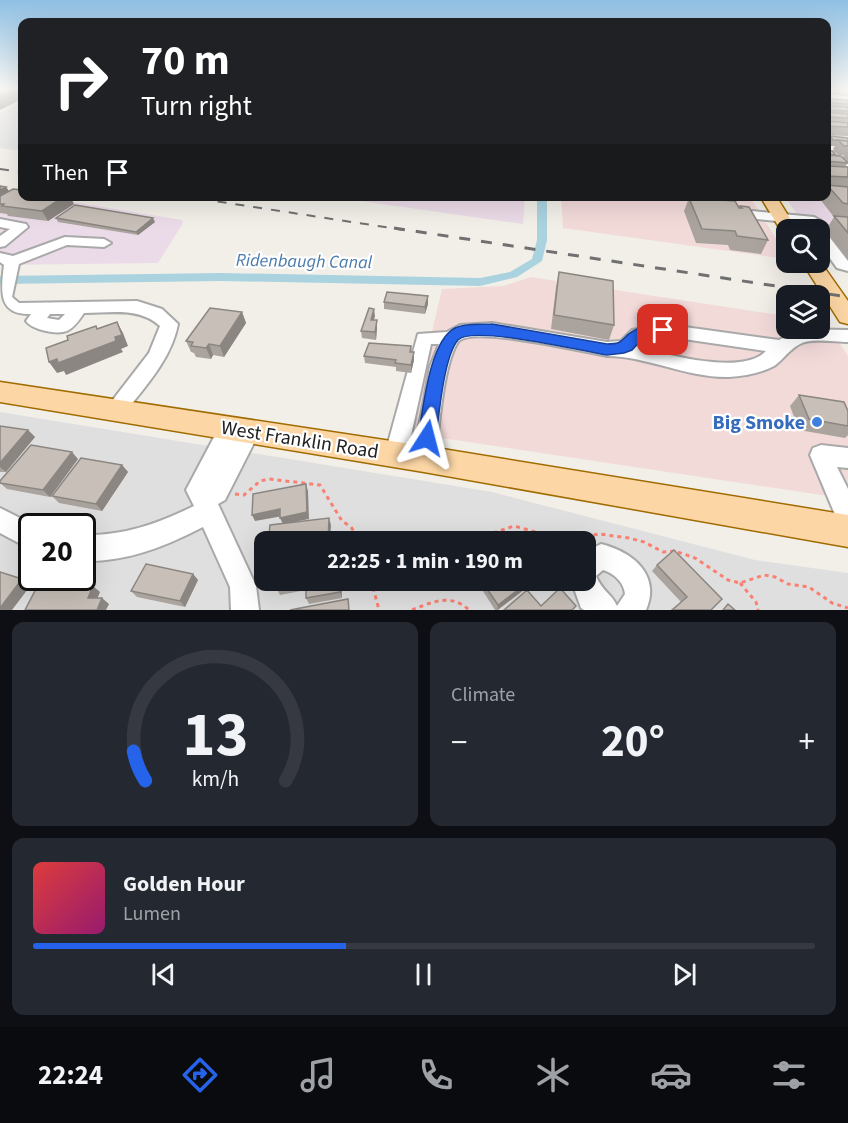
<!DOCTYPE html>
<meta charset="utf-8">
<style>
:root{--surface:#171b24;--page:#242831;--text:#f1f3f6;--muted:#9ea1a6;--line:#363941;--accent:#2563eb}
body{margin:0;font-family:"Source Sans 3",sans-serif;background:var(--page);color:var(--text);height:100vh;display:flex;flex-direction:column;font-size:22px;white-space:nowrap}
*{box-sizing:border-box;margin:0}
p{font-size:20px;color:var(--muted)}
.icon{flex:none;width:33px;height:33px;fill:none;stroke:currentColor;stroke-width:2;stroke-linecap:round;stroke-linejoin:round}
.map{position:relative;height:610px;overflow:hidden}
.sheet{display:flex;flex-direction:column;gap:12px;padding:12px;background:#0d0f14;flex:1}
.sheet>*{flex:none}
.banner{position:absolute;left:18px;top:18px;width:813px;height:183px;border-radius:12px;box-shadow:0 6px 24px #0002;background:#202124;color:#fff;overflow:hidden}
.tools{position:absolute;left:776px;top:219px;display:grid;gap:12px}
.tools a{display:grid;place-items:center;width:54px;height:54px;border-radius:12px;background:var(--surface);box-shadow:0 6px 24px #0002;font-size:30px}
.speed{position:absolute;left:18px;top:513px;display:flex;gap:12px;font-size:30px;font-weight:700;text-align:center}
.speed>*{display:grid;place-content:center;width:78px;height:78px;border-radius:50%;background:var(--surface);box-shadow:0 6px 24px #0002;line-height:1}
.speed .limit{border:3px solid #111;border-radius:9px;background:#fff;color:#111}
.pin{position:absolute;display:grid;place-items:center;width:51px;height:51px;color:#fff;margin:-26px;border-radius:12px;box-shadow:0 3px 9px #0006}
.me{position:absolute;width:66px;margin:-33px;rotate:9deg;stroke-linejoin:round;filter:drop-shadow(0 0 4px #0008)}
.turn{display:flex;align-items:center;gap:21px;height:126px;padding:0 24px;font-size:27px}
.turn .icon{width:78px;height:78px;stroke-width:2.5}
.turn b{display:block;font-size:42px;line-height:51px}
.then{display:flex;align-items:center;height:57px;padding:0 24px;background:#0003;gap:12px;font-size:22px}
.big{font-size:45px;font-weight:700;line-height:1.1}
.sheet .tile{flex:1;display:flex;flex-direction:column;justify-content:center;gap:9px;min-width:0;padding:0 21px;border-radius:12px;background:var(--page)}
.sheet .dial{align-items:center;gap:0}
.dial svg{height:156px;overflow:visible;fill:none;stroke:var(--line);stroke-width:7;stroke-linecap:round;text-anchor:middle}
.dial text{fill:var(--text);stroke:none}
.song{display:flex;align-items:center;gap:18px}
.cover{width:72px;height:72px;border-radius:9px;background:linear-gradient(135deg,hsl(0 70% 55%),hsl(320 70% 35%))}
.played{height:6px;border-radius:3px;background:linear-gradient(90deg,var(--accent) 40%,var(--line) 40%)}
.keys{display:flex;justify-content:space-around;direction:ltr}
.heat{display:flex;justify-content:space-between;align-items:center;font-size:33px;direction:ltr}
.sheet .tiles{flex:1;display:grid;gap:12px;grid-template-columns:1fr 1fr}
.tile:last-child{grid-column:span 2}
.trip{position:absolute;left:254px;top:531px;width:342px;height:60px;border-radius:12px;background:var(--surface);box-shadow:0 6px 24px #0002;font-weight:700;line-height:60px;text-align:center}
.tab-bar{display:flex;height:96px;justify-content:space-around;align-items:center;background:#090b0e;color:var(--muted)}
.tab-bar .icon{width:42px;height:42px}
.tab-bar .current{color:var(--accent)}
.tab-bar b{font-size:27px;color:var(--text)}
.map>svg:first-child{display:block}
.residential{fill:#e0dfdf;fill-rule:evenodd}
.commercial{fill:#f2dad9}
.industrial{fill:#ebdbe8}
.parking{fill:#e2e2e2}
.lines{fill:none;stroke-linecap:round;stroke-linejoin:round}
.canal{fill:#aad3df;fill-rule:evenodd}
.minor-casing{stroke:#a9a9a9;stroke-width:4}
.major-casing{stroke:#a06b00;stroke-width:3}
.path{stroke:#fa8072;stroke-width:3;stroke-dasharray:4 4;stroke-linecap:butt}
.minor{fill:#fff;fill-rule:evenodd}
.major{fill:#fcd6a4;fill-rule:evenodd}
.rail-far1{stroke:#707070;stroke-width:2;stroke-dasharray:9 9;stroke-linecap:butt}
.rail{stroke:#707070;stroke-width:3;stroke-dasharray:11 11;stroke-linecap:butt}
.wall{fill:#aba49e;fill-rule:evenodd}
.shaded-wall{fill:#8b8681}
.building{fill:#c7bfb8;stroke:#8b8681;stroke-width:1.5}
.route{fill:#2563eb;stroke:#184099;stroke-width:1.5}
.shop-dot{fill:#3f7fe0;stroke:#fff;stroke-width:2}
.labels{text-anchor:middle;stroke-width:4.5;stroke-linejoin:round;paint-order:stroke}
.water-label{font-size:18px;font-style:italic;fill:#4a7aab;stroke:#fff}
.near-shop-label{font-size:20px;font-weight:bold;fill:#366cbe;stroke:#fff;text-anchor:end}
.near-street-label{font-size:20px;fill:#222;stroke:#fff}
</style>
<div class="map">
<svg width="848" height="610" viewBox="0 0 848 610">
<rect width="100%" height="100%" fill="#f2efe9"/>
<path class="residential" d="M 0,412 L 492,492 L 755,560 L 848,573 L 848,610 L 0,610 ZM 32,526 L 82,526 L 82,578 L 32,578 ZM 264,542 L 585,542 L 585,580 L 264,580 Z"/>
<path class="commercial" d="M 561,197 L 750,197 L 786,255 L 786,259 L 563,228 Z
M 531,277 L 786,316 L 786,328 L 819,328 L 819,322 L 827,323 L 848,356 L 848,499 L 408,433 L 442,289 L 503,286 Z"/>
<path class="industrial" d="M 827,89 L 848,89 L 848,270 L 836,268 L 819,245 L 819,230 L 808,229 L 785,197 L 826,196 Z
M 0,189 L 22,193 L 22,196 L 42,197 L 182,220 L 183,223 L 158,263 L 0,265 Z
M 333,197 L 525,197 L 523,224 Z"/>
<path class="parking" d="M 22,102 L 22,151 L 0,148 L 0,113 Z"/>
<g class="lines">
<path class="canal" d="M 537,196 L 547,196 L 547,240 L 542,261 L 517,277 L 480,286 L 222,281 L 0,284 L 0,276 L 222,273 L 480,278 L 510,272 L 532,259 L 537,240 Z"/>
<g class="minor-casing">
<path id="minor" d="M 826,94 L 848,96 L 848,102 L 826,100 Z
M 826,144 L 848,145 L 848,151 L 826,150 Z
M 826,160 L 848,161 L 848,167 L 826,166 Z
M 752,211 L 814,217 L 821,221 L 814,225 L 747,218 L 745,215 Z
M 0,219 L 26,224 L 28,227 L 5,246 L 0,247 L 0,236 L 10,229 L 0,227 Z
M 819,229 L 824,230 L 848,261 L 848,271 L 837,268 L 819,243 L 819,230 L 816,230 Z
M 65,237 L 104,239 L 111,243 L 104,247 L 67,245 L 19,264 L 12,297 L 19,303 L 137,301 L 162,309 L 178,324 C 171,360 144,388 122,416 L 115,418 L 108,416 L 105,410 L 149,353 L 160,326 C 139,307 111,313 84,313 C 80,319 74,328 67,331 C 57,335 32,330 26,321 L 31,314 C 0,315 0,295 4,265 L 0,262 L 0,253 L 13,256 ZM 50,314 L 65,314 L 59,320 L 47,318 Z
M 492,323 L 607,342 L 621,341 L 632,330 L 663,324 L 779,340 L 801,329 L 848,330 L 848,342 C 835,342 814,338 802,343 C 790,348 784,359 774,366 C 761,373 744,376 729,377 C 687,378 647,356 607,356 C 584,352 470,325 458,342 C 443,364 439,430 435,459 L 432,466 L 424,469 L 416,466 L 413,459 L 430,367 L 439,344 L 431,344 L 407,454 L 404,461 L 396,464 L 388,461 L 385,454 L 418,334 L 447,332 L 460,325 ZM 663,336 L 766,351 C 742,376 666,354 637,347 L 643,339 Z
M 229,419 L 236,422 L 238,430 L 242,425 L 249,422 L 256,425 L 260,431 L 225,500 L 218,504 L 256,586 L 259,610 L 231,610 L 230,587 L 203,527 C 164,547 127,562 82,561 L 82,535 C 124,536 157,524 194,506 L 186,490 L 222,422 Z
M 821,445 L 848,448 L 848,468 L 837,467 L 848,489 L 848,528 L 839,524 L 810,455 L 813,448 Z
M 0,508 L 36,526 L 32,526 L 32,550 L 0,533 Z
M 601,544 C 633,552 661,575 646,610 L 584,610 L 581,608 L 571,580 L 585,580 L 585,552 ZM 603,570 C 614,573 624,583 625,594 L 617,606 C 612,594 602,591 596,576 Z"/>
</g>
<g class="major-casing">
<path id="major" d="M 760,196 L 776,196 L 797,230 L 786,230 L 786,235 L 783,234 Z
M 819,260 L 848,301 L 848,324 L 840,322 L 802,262 L 819,262 Z
M 0,382 L 424,446 L 848,515 L 848,547 L 424,472 L 0,402 Z"/>
</g>
<path class="path" d="M 235,494 L 244,495 L 260,481 L 269,479 L 320,485 L 342,521 L 351,527 L 361,542
M 455,542 L 469,536 L 484,536 L 514,526 L 543,534 L 561,532 L 577,538 L 599,534 L 629,538 L 644,542 L 663,552 L 675,551 L 695,558 L 728,580 L 740,583 L 764,575 L 775,577 L 788,584 L 809,587 L 832,603 L 848,608
M 371,580 L 379,610
M 740,583 L 756,602 L 758,610
M 373,587 L 385,580
M 412,610 C 432,602 451,593 469,610"/>
<use href="#minor" class="minor"/>
<use href="#major" class="major"/>
<path class="rail-far1" d="M 0,169 L 22,172
M 182,196 L 404,230"/>
<path class="rail" d="M 394,228 L 848,297"/>
</g>
<path class="wall" d="M 829,99 L 848,100 L 848,136 L 826,135 L 826,103 Z
M 830,136 L 848,138 L 848,163 L 845,167 L 848,167 L 848,259 L 826,230 L 834,217 L 819,198 L 820,196 L 826,196 L 826,141 ZM 830,146 L 835,146 L 833,149 L 838,155 L 844,155 L 843,157 L 836,155 L 827,151 Z
M 0,186 L 6,187 L 9,191 L 74,204 L 48,221 L 8,216 L 7,214 L 0,213 Z
M 689,198 L 739,208 L 740,206 L 768,240 L 761,254 L 730,250 L 728,245 L 696,243 L 684,211 Z
M 56,218 L 155,222 L 138,235 L 58,222 Z
M 559,272 L 614,325 L 609,340 L 551,329 L 556,287 Z
M 428,296 L 428,304 L 425,314 L 384,309 L 384,302 Z
M 242,312 L 246,323 L 224,357 L 213,355 L 211,359 L 196,357 L 194,353 L 191,352 L 186,341 Z
M 375,316 L 374,320 L 377,328 L 376,340 L 362,338 L 361,331 Z
M 411,346 L 412,352 L 414,360 L 411,373 L 396,371 L 396,367 L 365,363 L 364,356 Z
M 799,395 L 848,411 L 848,435 L 845,438 L 799,430 L 790,406 Z
M 0,426 L 28,430 L 35,437 L 6,472 L 0,472 Z
M 78,459 L 50,497 L 7,489 L 0,483 L 0,481 Z
M 122,465 L 128,472 L 102,511 L 59,503 L 52,496 Z
M 657,565 L 722,599 L 681,602 L 652,571 Z
M 193,574 L 198,580 L 185,607 L 137,597 L 131,591 Z
M 277,580 L 341,580 L 342,598 L 309,604 L 306,598 L 306,590 L 280,595 L 277,589 Z
M 476,580 L 537,580 L 498,610 L 495,610 Z"/>
<path class="shaded-wall" d="M 16,89 L 22,89 L 22,99 L 0,110 L 0,96 Z
M 6,187 L 10,193 L 0,199 L 0,190 Z
M 65,196 L 70,196 L 74,204 L 48,221 L 42,211 Z
M 153,218 L 155,222 L 138,235 L 136,232 Z
M 428,296 L 428,304 L 425,314 L 425,307 Z
M 374,309 L 375,316 L 371,327 L 371,320 Z
M 242,312 L 246,323 L 224,357 L 220,346 Z
M 377,320 L 377,328 L 376,340 L 375,332 Z
M 117,322 L 123,333 L 128,346 L 121,349 L 123,352 L 66,375 L 64,371 L 57,373 L 49,362 L 115,337 Z
M 209,344 L 213,355 L 211,359 L 206,348 Z
M 414,352 L 414,360 L 411,373 L 411,365 Z
M 28,430 L 35,437 L 6,472 L 0,467 L 0,463 Z
M 72,452 L 78,459 L 50,497 L 43,490 Z
M 122,465 L 128,472 L 102,511 L 96,504 Z
M 306,484 L 308,491 L 309,519 L 283,524 L 280,518 Z
M 280,509 L 283,516 L 255,521 L 252,515 Z
M 329,518 L 331,525 L 330,542 L 328,542 Z
M 193,574 L 198,580 L 185,607 L 180,601 Z
M 22,579 L 31,585 L 12,610 L 0,610 L 0,608 Z
M 340,580 L 341,580 L 342,598 L 340,592 Z
M 531,580 L 537,580 L 497,610 L 498,605 Z
M 93,586 L 100,592 L 95,604 L 88,598 Z
M 102,598 L 109,604 L 106,610 L 97,610 Z"/>
<path class="building" d="M 0,89 L 16,89 L 0,96 Z
M 829,99 L 848,100 L 848,104 L 833,103 Z
M 826,106 L 848,107 L 848,111 L 826,110 Z
M 826,112 L 848,114 L 848,118 L 826,117 Z
M 826,121 L 848,123 L 848,127 L 826,126 Z
M 830,136 L 848,138 L 848,141 L 833,140 Z
M 838,140 L 848,141 L 848,146 L 844,146 Z
M 826,151 L 832,151 L 836,155 L 826,154 Z
M 826,155 L 841,156 L 848,163 L 826,161 Z
M 826,166 L 848,167 L 848,177 L 826,176 Z
M 827,185 L 848,187 L 848,204 L 843,203 Z
M 0,186 L 6,187 L 0,190 Z
M 13,189 L 22,190 L 22,196 L 65,196 L 42,211 L 2,206 L 4,204 L 0,204 L 0,196 Z
M 689,198 L 735,201 L 739,208 L 742,208 L 740,206 L 749,207 L 768,240 L 737,236 L 735,231 L 702,229 Z
M 75,205 L 153,218 L 136,232 L 56,218 Z
M 834,216 L 848,217 L 848,233 Z
M 559,272 L 613,281 L 614,325 L 554,315 Z
M 387,292 L 428,296 L 425,307 L 384,302 Z
M 210,308 L 242,312 L 220,346 L 209,344 L 206,348 L 191,346 L 193,342 L 186,341 Z
M 369,308 L 374,309 L 371,320 L 377,320 L 375,332 L 361,331 Z
M 117,322 L 122,335 L 115,337 L 116,341 L 58,363 L 57,359 L 49,362 L 46,348 L 68,340 L 67,336 L 96,326 L 97,329 Z
M 369,343 L 411,346 L 410,352 L 414,352 L 411,365 L 395,363 L 396,360 L 364,356 Z
M 799,395 L 844,402 L 848,411 L 848,426 L 809,419 Z
M 0,426 L 28,430 L 0,463 Z
M 31,445 L 72,452 L 43,490 L 0,483 L 0,481 Z
M 81,458 L 122,465 L 96,504 L 52,496 Z
M 306,484 L 307,512 L 280,518 L 280,509 L 252,515 L 253,494 Z
M 329,518 L 328,542 L 268,542 L 270,525 Z
M 674,550 L 722,599 L 711,610 L 672,610 L 687,597 L 657,565 Z
M 146,564 L 193,574 L 180,601 L 131,591 Z
M 0,572 L 22,579 L 0,608 Z
M 277,580 L 340,580 L 340,592 L 306,598 L 306,584 L 277,589 Z
M 481,580 L 531,580 L 498,605 Z
M 93,586 L 88,598 L 102,598 L 97,610 L 25,610 L 37,587 Z
M 560,588 L 576,606 L 572,610 L 504,610 L 527,590 L 541,606 Z
M 348,599 L 349,610 L 290,610 Z
M 728,604 L 735,610 L 723,610 Z"/>
<linearGradient id="sky" x2="0" y2="1"><stop stop-color="#8fc0e4"/><stop offset="0.51" stop-color="#f9f8f5"/><stop offset="1" stop-color="#f9f8f5" stop-opacity="0"/></linearGradient>
<rect width="848" height="174" fill="url(#sky)"/>
<path class="route" d="M 492,324 L 607,344 C 625,344 620,339 633,331 C 640,326 654,326 663,325 L 670,330 L 668,333 L 643,338 L 632,350 L 624,353 L 607,355 C 584,351 472,325 458,340 C 444,356 439,414 436,438 L 433,443 L 427,445 L 421,443 L 418,438 C 423,411 429,341 455,328 C 465,323 481,325 492,324 Z"/>
<circle class="shop-dot" cx="817" cy="422" r="6"/>
<g class="labels">
<g class="water-label">
<text transform="translate(304 261) rotate(1)" y="6">Ridenbaugh Canal</text>
</g>
<g class="near-shop-label">
<text x="805" y="429">Big Smoke</text>
</g>
<g class="near-street-label">
<text transform="translate(300 439) rotate(9)" y="7">West Franklin Road</text>
</g>
</g>
</svg>
<div class="tools">
<a><svg class="icon" aria-label="search" viewBox="0 0 24 24"><circle cx="10" cy="10" r="6"/><path d="M15 15l6 6"/></svg></a>
<a><svg class="icon" aria-label="layers" viewBox="0 0 24 24"><path d="M12 4l9 5-9 5-9-5zM3 14l9 5 9-5"/></svg></a>
</div>
<div class="speed"><div class="limit">20</div></div>
<div class="pin" style="left:663px;top:330px;background:#d93025"><svg class="icon" aria-label="arrive" viewBox="0 0 24 24"><path d="M6 21V4h12l-3 4 3 4H6"/></svg></div>
<svg class="me" style="left:427px;top:438px" viewBox="-20 -20 40 40"><path d="M0-17L14 15 0 8-14 15z" fill="#2563eb" stroke="#fff" stroke-width="4"/></svg>
<div class="trip">22:25 · 1 min · 190 m</div>
<div class="banner">
<div class="turn"><svg class="icon" aria-label="right" viewBox="0 0 24 24"><path d="M7 20v-9h11M14 6l5 5-5 5"/></svg><div><b>70 m</b>Turn right</div></div>
<div class="then">Then<svg class="icon" aria-label="arrive" viewBox="0 0 24 24"><path d="M6 21V4h12l-3 4 3 4H6"/></svg></div>
</div>
</div>
<section class="sheet">
<div class="tiles">
<div class="tile dial"><svg viewBox="0 0 100 80">
<path d="M14 69A42 42 0 1 1 86 69"/>
<path d="M14 69A42 42 0 0 1 8 54" stroke="#2563eb"/>
<text x="50" y="56" font-size="32" font-weight="700">13</text>
<text x="50" y="72" font-size="11">km/h</text>
</svg></div>
<div class="tile"><p>Climate</p>
<div class="heat"><a>−</a><b class="big">20°</b><a>+</a></div>
</div>
<div class="tile">
<div class="song"><i class="cover"></i><div><b>Golden Hour</b><p>Lumen</p></div></div>
<div class="played"></div>
<div class="keys"><svg class="icon" aria-label="previous" viewBox="0 0 24 24"><path d="M18 5L8 12l10 7zM5 5v14"/></svg><svg class="icon" aria-label="pause" viewBox="0 0 24 24"><path d="M8 5v14M16 5v14"/></svg><svg class="icon" aria-label="next" viewBox="0 0 24 24"><path d="M6 5l10 7-10 7zM19 5v14"/></svg></div>
</div>
</div>
</section>
<nav class="tab-bar">
<b>22:24</b>
<svg class="icon current" aria-label="directions" viewBox="0 0 24 24"><path d="M12 3l9 9-9 9-9-9zM9 14v-3h6M13 9l2 2-2 2"/></svg>
<svg class="icon" aria-label="music" viewBox="0 0 24 24"><path d="M9 18V5l10-2v13"/><circle cx="6" cy="18" r="3"/><circle cx="16" cy="16" r="3"/></svg>
<svg class="icon" aria-label="phone" viewBox="0 0 24 24"><path d="M5 4h4l2 5-3 2q2 4 5 5l2-3 5 2v4C11 20 4 13 5 4z"/></svg>
<svg class="icon" aria-label="climate" viewBox="0 0 24 24"><path d="M12 3v18M4 7l16 10M4 17L20 7"/></svg>
<svg class="icon" aria-label="car" viewBox="0 0 24 24"><path d="M5 17H2v-5l4-1 3-4h7l3 4 3 1v5h-3M9 17h6M6 11h13"/><circle cx="7" cy="17" r="2"/><circle cx="17" cy="17" r="2"/></svg>
<svg class="icon" aria-label="filters" viewBox="0 0 24 24"><path d="M4 7h16M4 17h16"/><circle cx="9" cy="7" r="2"/><circle cx="15" cy="17" r="2"/></svg>
</nav>
